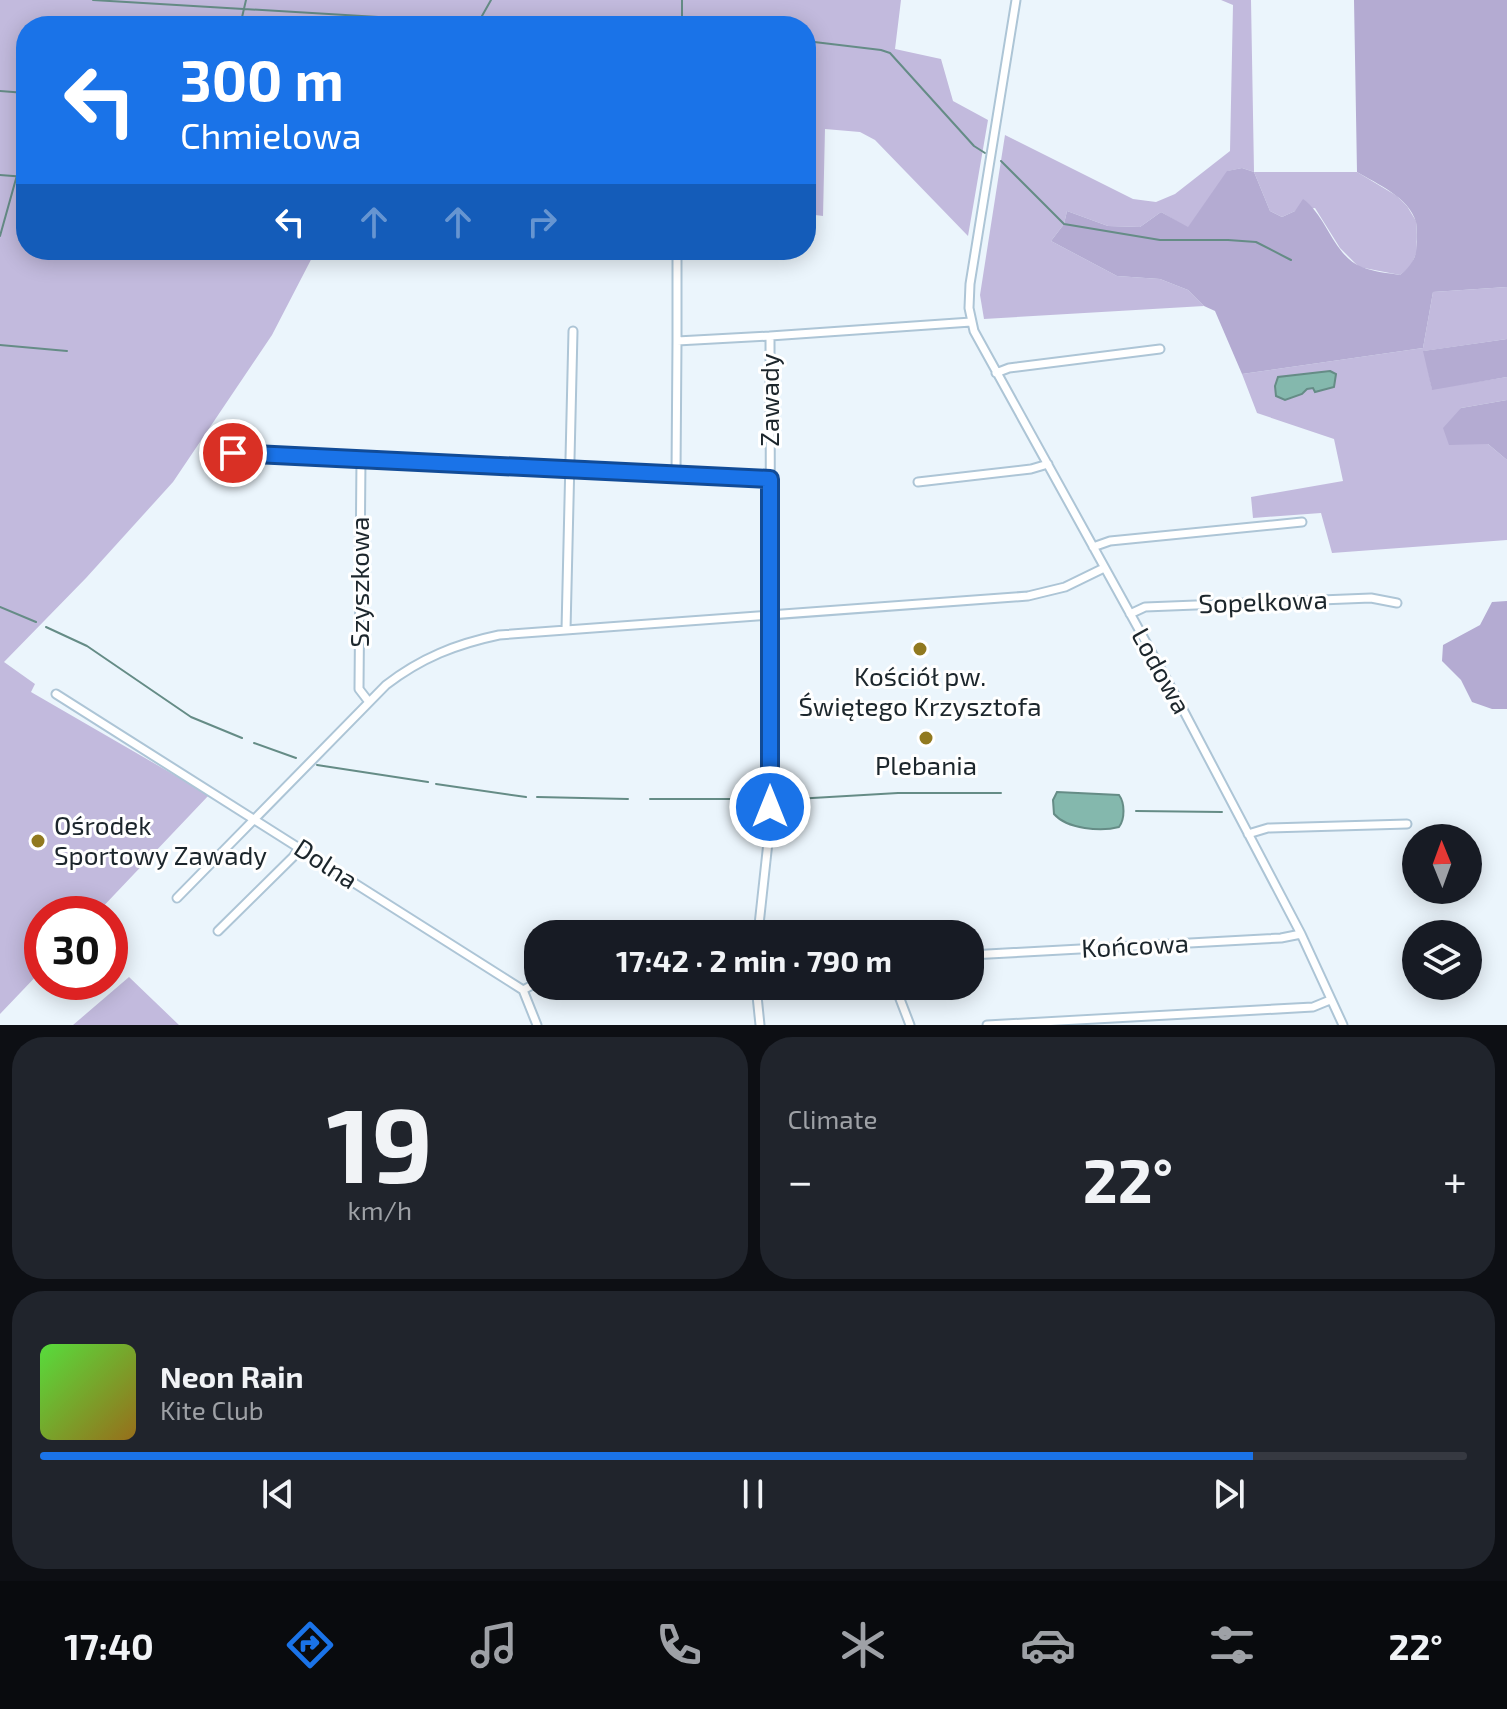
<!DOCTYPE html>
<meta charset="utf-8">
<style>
:root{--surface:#171b24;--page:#20242c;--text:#f1f3f6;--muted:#9ea1a6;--line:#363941;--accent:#1a73e8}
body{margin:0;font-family:"Exo 2",sans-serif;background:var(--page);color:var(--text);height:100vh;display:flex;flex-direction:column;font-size:30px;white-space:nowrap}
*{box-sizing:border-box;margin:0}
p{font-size:26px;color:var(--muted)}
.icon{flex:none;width:44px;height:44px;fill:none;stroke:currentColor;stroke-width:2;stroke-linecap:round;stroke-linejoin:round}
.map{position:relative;height:1025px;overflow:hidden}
.drawer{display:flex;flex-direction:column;gap:12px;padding:12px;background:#0d0f14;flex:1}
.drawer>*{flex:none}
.banner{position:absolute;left:16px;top:16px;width:800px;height:244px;border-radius:32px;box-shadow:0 4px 20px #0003;background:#1a73e8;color:#fff;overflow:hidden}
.needle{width:52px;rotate:359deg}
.buttons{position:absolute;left:1402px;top:824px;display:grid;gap:16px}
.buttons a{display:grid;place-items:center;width:80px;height:80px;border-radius:50%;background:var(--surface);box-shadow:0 4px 20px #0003;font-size:40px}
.speed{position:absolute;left:24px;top:896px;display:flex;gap:16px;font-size:40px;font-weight:700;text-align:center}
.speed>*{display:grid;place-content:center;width:104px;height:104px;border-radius:50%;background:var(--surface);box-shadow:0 4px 20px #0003;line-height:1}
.speed .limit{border:12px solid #d22;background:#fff;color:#111}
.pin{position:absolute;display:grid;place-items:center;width:68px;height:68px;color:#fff;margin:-34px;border:4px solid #fff;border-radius:50%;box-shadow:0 2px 8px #0007}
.me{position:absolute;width:88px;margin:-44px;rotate:0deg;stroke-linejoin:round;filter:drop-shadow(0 0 6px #0008)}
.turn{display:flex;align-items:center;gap:28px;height:168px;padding:0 32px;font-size:36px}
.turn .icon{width:104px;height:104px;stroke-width:2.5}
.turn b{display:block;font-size:56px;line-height:68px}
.lanes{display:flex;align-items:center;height:76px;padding:0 32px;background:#0003;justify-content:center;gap:40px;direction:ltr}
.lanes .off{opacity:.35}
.big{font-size:60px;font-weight:700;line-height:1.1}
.drawer .tile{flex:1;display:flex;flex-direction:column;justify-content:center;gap:12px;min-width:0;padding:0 28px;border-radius:32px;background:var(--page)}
.drawer .dial{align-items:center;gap:0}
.dial b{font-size:104px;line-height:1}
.song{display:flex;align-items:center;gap:24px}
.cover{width:96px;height:96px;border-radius:12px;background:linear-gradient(135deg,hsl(110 70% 55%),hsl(40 70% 35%))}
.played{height:8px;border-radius:4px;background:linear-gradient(90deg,var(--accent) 85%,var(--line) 85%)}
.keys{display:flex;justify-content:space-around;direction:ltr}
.heat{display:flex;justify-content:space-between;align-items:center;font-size:44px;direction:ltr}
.drawer .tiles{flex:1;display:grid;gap:12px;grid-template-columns:1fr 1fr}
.tile:last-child{grid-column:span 2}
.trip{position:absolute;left:524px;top:920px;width:460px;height:80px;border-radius:32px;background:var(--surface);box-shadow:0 4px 20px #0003;font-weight:700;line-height:80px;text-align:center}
.menu{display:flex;height:128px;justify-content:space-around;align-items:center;background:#090b0e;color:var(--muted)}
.menu .icon{width:56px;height:56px}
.menu .current{color:var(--accent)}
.menu b{font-size:36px;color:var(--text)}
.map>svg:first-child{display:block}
.green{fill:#c2badd}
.forest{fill:#b4abd2}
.water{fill:#84b8ad;stroke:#658c86;stroke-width:2}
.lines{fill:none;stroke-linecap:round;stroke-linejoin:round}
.stream{stroke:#658c86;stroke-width:2}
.minor-casing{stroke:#adc5d6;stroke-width:11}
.minor{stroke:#fff;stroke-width:7}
.route-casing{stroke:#114b97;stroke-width:20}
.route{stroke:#1a73e8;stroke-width:14}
.poi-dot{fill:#91791f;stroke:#fff;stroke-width:3}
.labels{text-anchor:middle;stroke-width:6;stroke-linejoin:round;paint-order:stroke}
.street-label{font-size:26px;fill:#1c262c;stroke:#fff}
.poi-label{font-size:26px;fill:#1c262c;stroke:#fff}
</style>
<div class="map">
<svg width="1507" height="1025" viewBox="0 0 1507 1025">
<rect width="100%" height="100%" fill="#ebf5fc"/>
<path class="green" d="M 0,0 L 901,0 L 895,49 L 941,59 L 953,101 L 988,120 L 968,236 L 875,140 L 860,132 L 825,129 L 823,216 L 815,215 L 815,154 L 806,154 L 806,26 L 26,26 L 26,250 L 316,250 L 272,335 L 173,482 L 86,578 L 4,662 L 35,684 L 31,692 L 209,795 L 96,914 L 42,914 L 42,970 L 0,1014 Z
M 1221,0 L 1251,0 L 1254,172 L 1357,172 L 1397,196 L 1407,206 L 1416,221 L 1417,251 L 1411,266 L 1400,275 L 1359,267 L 1340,248 L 1315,208 L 1295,211 L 1282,217 L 1270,211 L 1254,172 L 1242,168 L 1228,171 L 1188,228 L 1161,212 L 1140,227 L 1108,226 L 1067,211 L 1064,224 L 1051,241 L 1117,276 L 1160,279 L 1188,290 L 1204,306 L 984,319 L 980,295 L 1005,135 L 1133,199 L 1156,202 L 1175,194 L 1230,151 L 1233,5 Z
M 1507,287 L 1507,339 L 1424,351 L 1432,389 L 1507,377 L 1507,400 L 1461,408 L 1449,444 L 1488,444 L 1507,460 L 1507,540 L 1332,553 L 1321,513 L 1253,518 L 1251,497 L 1343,481 L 1334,439 L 1257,413 L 1242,374 L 1423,348 L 1433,292 Z
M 129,977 L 179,1025 L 73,1025 Z"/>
<path class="forest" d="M 1354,0 L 1507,0 L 1507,287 L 1433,292 L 1423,348 L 1242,374 L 1215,311 L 1204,306 L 1188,290 L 1160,279 L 1117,276 L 1051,241 L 1064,224 L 1067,211 L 1108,226 L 1140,227 L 1161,212 L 1188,227 L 1227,171 L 1242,168 L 1254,172 L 1270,211 L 1282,217 L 1295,211 L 1303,199 C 1327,216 1334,257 1362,267 C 1374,272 1388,273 1400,275 C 1412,265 1417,257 1417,242 C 1416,236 1417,228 1416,222 C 1409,197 1377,184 1357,172 Z
M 1507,339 L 1507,377 L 1432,390 L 1423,351 Z
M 1507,400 L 1507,460 L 1488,444 L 1449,445 L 1443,428 L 1461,408 Z
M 1507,601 L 1507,709 L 1492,709 L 1472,702 L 1461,680 L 1442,661 L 1443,645 L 1480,625 L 1492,602 Z"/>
<path class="water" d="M 1330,371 L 1336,374 L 1334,387 L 1315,392 L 1313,388 L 1307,389 L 1302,394 L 1285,400 L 1276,396 L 1275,386 L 1278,377 Z
M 1057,792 L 1119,795 C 1125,803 1125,819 1119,827 C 1101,832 1067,829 1054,814 L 1053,800 Z"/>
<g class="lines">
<path class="stream" d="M 93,0 L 478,23 L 491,0
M 682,0 L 682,26
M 240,26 L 246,0
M 806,41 L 881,50 L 890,53 L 974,146 L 985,153
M 0,91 L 26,93
M 1001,161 L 1064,224 L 1160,240 L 1228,240 L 1256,242 L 1291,260
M 0,175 L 26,177
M 0,236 L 26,143
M 0,345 L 67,351
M 0,607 L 36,622
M 46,627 L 87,646 L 191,717 L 242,738
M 254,743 L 296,758
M 317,765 L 428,782
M 436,784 L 526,797
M 537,797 L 628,799
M 650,799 L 765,799
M 778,800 L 898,793 L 1001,793
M 1136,811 L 1222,812"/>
<g class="minor-casing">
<path id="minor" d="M 1016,0 L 970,284 L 969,308 L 974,331 L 1179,702 L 1301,934 L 1343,1025
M 677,250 L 677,341 L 770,336 L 771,797 L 769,833 L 758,934
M 770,336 L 971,322
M 996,373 L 1009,368 L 1160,349
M 207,452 L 770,479
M 361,459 L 359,689 L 369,702
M 676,474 L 677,341
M 918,482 L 1031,469 L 1048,464
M 1093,547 L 1110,541 L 1302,522
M 1130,614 L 1145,607 L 1371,598 L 1397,603
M 566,630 L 573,331
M 56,694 L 523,990 L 537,1025
M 1248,834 L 1268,828 L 1407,824
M 177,898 L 386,685 C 421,658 456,644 499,635 L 1028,596 L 1065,587 L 1104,568
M 218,931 L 293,857 L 299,848
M 970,955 L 1281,938 L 1301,934
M 756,986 L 760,1025
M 895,986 L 910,1025
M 523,990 L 538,982
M 987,1025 L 1313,1007 L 1330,1000"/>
</g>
<use href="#minor" class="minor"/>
</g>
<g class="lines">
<g class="route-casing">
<path id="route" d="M 233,453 L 770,479 L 770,807"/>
</g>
<use href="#route" class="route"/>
</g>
<g class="poi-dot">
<circle cx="920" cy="649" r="8"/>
<circle cx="926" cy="738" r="8"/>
<circle cx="38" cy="841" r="8"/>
</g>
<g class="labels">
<g class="street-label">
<text transform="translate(770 400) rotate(-90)" y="9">Zawady</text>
<text transform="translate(360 582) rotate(-90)" y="9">Szyszkowa</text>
<text transform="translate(1263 602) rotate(-2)" y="9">Sopelkowa</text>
<text transform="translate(1161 671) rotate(61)" y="9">Lodowa</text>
<text transform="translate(326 864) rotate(33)" y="9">Dolna</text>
<text transform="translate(1135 946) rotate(-3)" y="9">Końcowa</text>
</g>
<g class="poi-label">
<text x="920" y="686">Kościół pw.<tspan x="920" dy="30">Świętego Krzysztofa</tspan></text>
<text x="926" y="775">Plebania</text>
<text x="54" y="835" text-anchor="start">Ośrodek<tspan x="54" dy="30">Sportowy Zawady</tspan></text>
</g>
</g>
</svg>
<div class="buttons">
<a><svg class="needle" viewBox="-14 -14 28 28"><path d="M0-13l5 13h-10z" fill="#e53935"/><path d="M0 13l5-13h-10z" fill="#9ea1a6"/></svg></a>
<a><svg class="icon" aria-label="layers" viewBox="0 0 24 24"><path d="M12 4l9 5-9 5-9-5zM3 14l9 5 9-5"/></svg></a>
</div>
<div class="speed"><div class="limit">30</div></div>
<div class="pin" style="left:233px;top:453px;background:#d93025"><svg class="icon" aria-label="arrive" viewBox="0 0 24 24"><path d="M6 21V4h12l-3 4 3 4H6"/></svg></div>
<svg class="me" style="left:770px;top:807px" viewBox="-20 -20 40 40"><circle r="17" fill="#1a73e8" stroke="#fff" stroke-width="3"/><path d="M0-11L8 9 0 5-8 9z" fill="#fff"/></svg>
<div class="trip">17:42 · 2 min · 790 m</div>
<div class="banner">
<div class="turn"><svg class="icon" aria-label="left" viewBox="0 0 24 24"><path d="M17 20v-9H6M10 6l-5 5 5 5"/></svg><div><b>300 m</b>Chmielowa</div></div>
<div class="lanes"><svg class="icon" aria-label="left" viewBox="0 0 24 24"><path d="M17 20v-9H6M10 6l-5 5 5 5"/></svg><svg class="icon off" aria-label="ahead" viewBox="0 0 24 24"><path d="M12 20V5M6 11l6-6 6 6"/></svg><svg class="icon off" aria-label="ahead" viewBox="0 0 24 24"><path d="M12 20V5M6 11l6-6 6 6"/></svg><svg class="icon off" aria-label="right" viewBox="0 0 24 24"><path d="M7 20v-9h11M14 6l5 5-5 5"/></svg></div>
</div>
</div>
<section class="drawer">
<div class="tiles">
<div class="tile dial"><b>19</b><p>km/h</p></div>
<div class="tile"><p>Climate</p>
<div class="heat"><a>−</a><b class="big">22°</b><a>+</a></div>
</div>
<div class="tile">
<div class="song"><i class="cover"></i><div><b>Neon Rain</b><p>Kite Club</p></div></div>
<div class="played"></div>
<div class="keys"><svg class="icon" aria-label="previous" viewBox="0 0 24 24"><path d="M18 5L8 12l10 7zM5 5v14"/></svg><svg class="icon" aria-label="pause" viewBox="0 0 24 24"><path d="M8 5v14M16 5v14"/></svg><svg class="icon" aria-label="next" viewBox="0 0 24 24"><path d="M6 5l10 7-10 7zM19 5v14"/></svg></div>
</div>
</div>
</section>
<nav class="menu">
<b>17:40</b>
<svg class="icon current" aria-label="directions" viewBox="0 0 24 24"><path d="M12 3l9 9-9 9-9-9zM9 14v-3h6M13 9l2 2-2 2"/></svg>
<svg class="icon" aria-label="music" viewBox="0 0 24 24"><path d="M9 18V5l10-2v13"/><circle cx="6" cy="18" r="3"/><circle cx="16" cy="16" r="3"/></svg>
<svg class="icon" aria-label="phone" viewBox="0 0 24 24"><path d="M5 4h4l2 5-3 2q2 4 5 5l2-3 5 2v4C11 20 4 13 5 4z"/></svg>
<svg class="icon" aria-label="climate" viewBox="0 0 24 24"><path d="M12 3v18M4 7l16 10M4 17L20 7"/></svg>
<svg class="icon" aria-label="car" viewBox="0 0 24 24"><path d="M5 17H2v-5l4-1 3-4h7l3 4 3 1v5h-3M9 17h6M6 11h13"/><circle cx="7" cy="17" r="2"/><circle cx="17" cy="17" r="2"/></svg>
<svg class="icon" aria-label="filters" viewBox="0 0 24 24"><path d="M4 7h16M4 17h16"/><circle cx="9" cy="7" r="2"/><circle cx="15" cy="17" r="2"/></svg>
<b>22°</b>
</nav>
